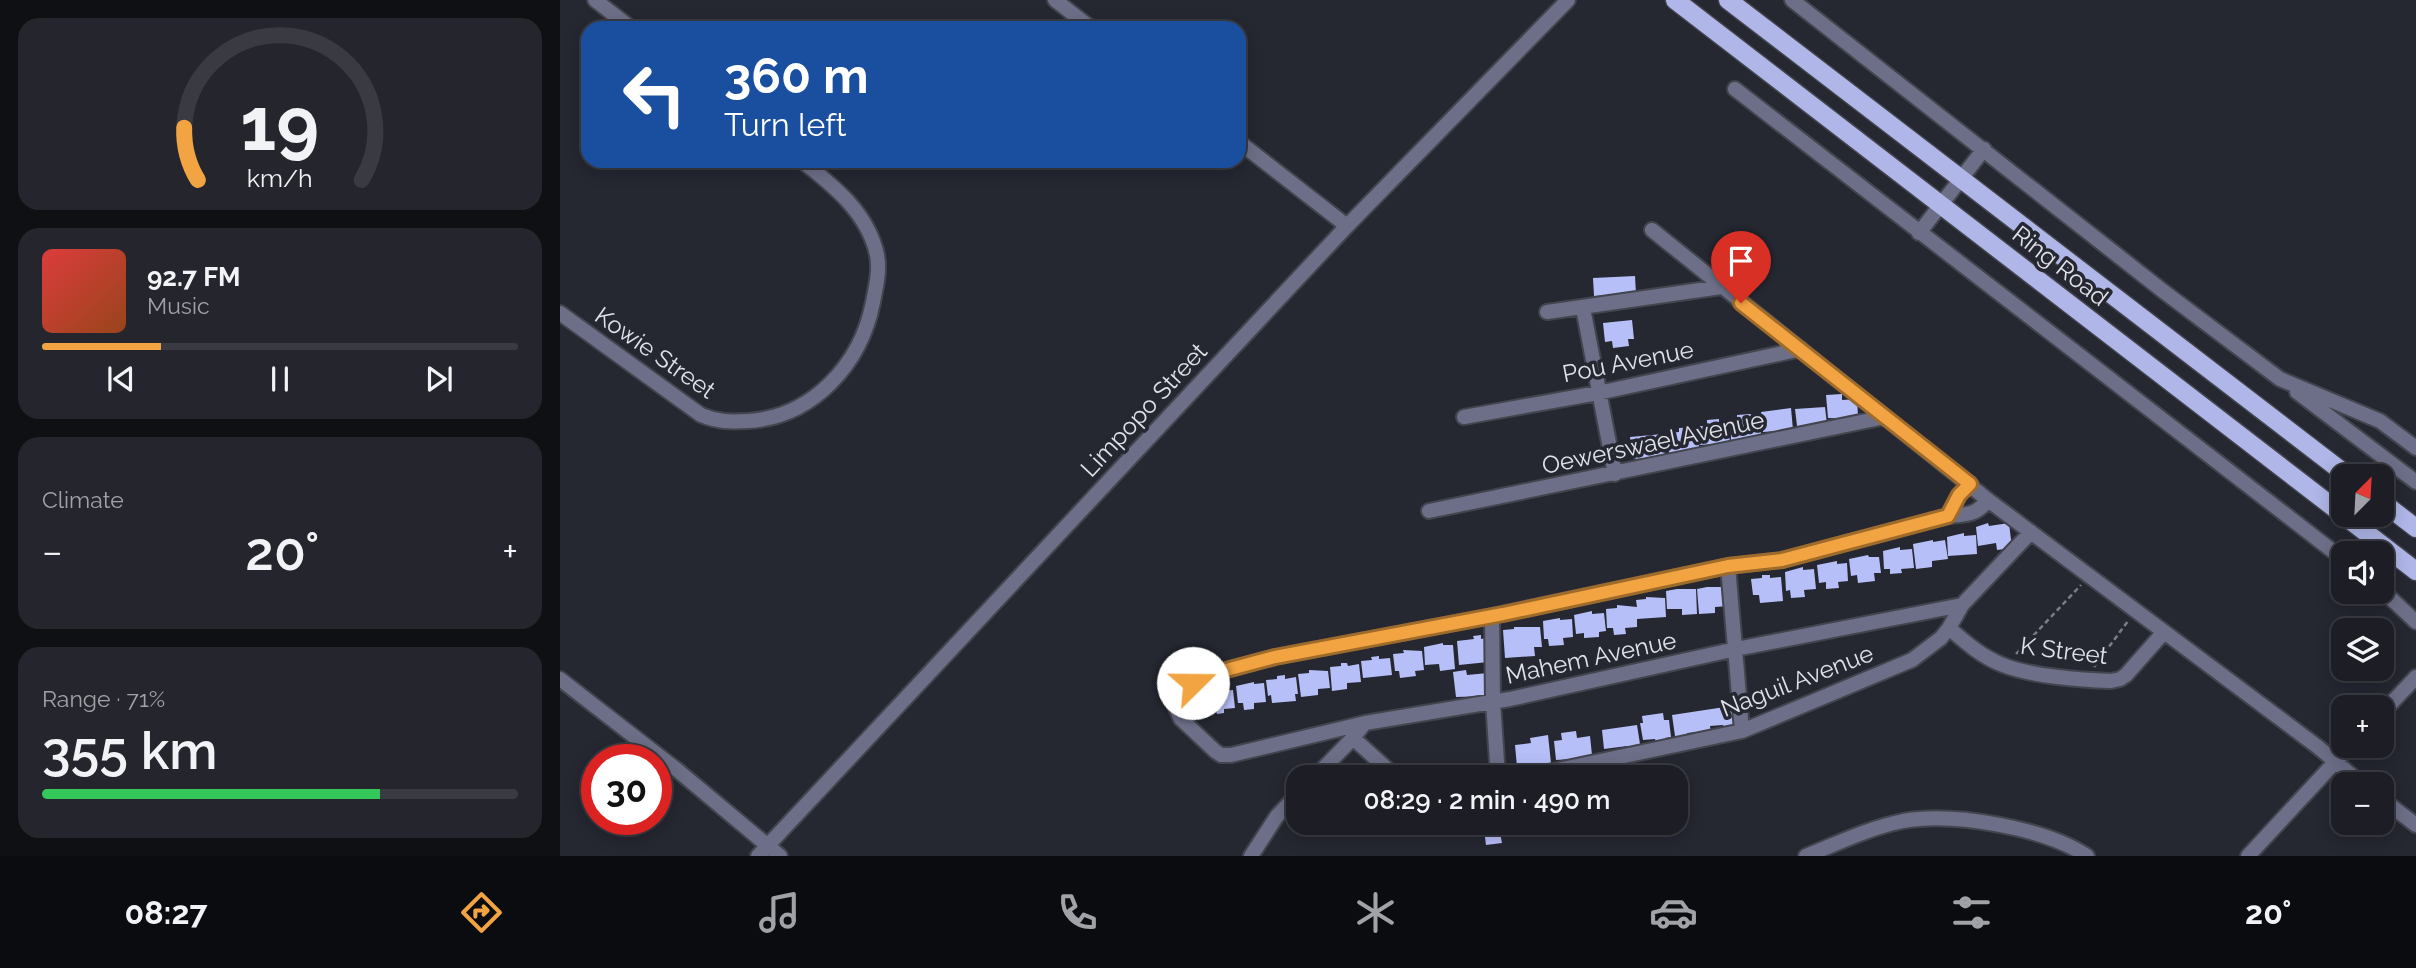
<!DOCTYPE html>
<meta charset="utf-8">
<style>
:root{--surface:#1c1d25;--page:#25262d;--text:#f1f3f6;--muted:#a0a2a7;--line:#3a3b42;--accent:#f3a442}
body{margin:0;font-family:Raleway,sans-serif;background:var(--page);color:var(--text);height:100vh;display:flex;flex-direction:column;font-size:26px;white-space:nowrap}
*{box-sizing:border-box;margin:0}
p{font-size:23px;color:var(--muted)}
.icon{flex:none;width:38px;height:38px;fill:none;stroke:currentColor;stroke-width:2;stroke-linecap:round;stroke-linejoin:round}
.map{position:relative;flex:1;overflow:hidden}
.panel{display:flex;flex-direction:column;gap:18px;padding:18px;background:#0f1014;width:560px}
.panel>*{flex:none}
.top-card{position:absolute;left:21px;top:21px;width:665px;height:147px;border-radius:21px;box-shadow:0 4px 18px #0003,0 0 0 2px var(--line);background:#1a4fa0;color:#fff;overflow:hidden}
.needle{width:46px;rotate:24deg}
.controls{position:absolute;left:1771px;top:464px;display:grid;gap:14px}
.controls a{display:grid;place-items:center;width:63px;height:63px;border-radius:14px;background:var(--surface);box-shadow:0 4px 18px #0003,0 0 0 2px var(--line);font-size:35px}
.speed{position:absolute;left:21px;top:744px;display:flex;gap:14px;font-size:35px;font-weight:700;text-align:center}
.speed>*{display:grid;place-content:center;width:91px;height:91px;border-radius:50%;background:var(--surface);box-shadow:0 4px 18px #0003,0 0 0 2px var(--line);line-height:1}
.speed .limit{border:10px solid #d22;background:#fff;color:#111}
.pin{position:absolute;display:grid;place-items:center;width:60px;height:60px;color:#fff;margin:-72px -30px;border-radius:50% 50% 50% 0;rotate:-45deg;box-shadow:0 0 7px #0007}
.pin .icon{rotate:45deg}
.me{position:absolute;width:77px;margin:-38px;rotate:68deg;stroke-linejoin:round;filter:drop-shadow(0 0 5px #0008)}
.turn{display:flex;align-items:center;gap:24px;height:147px;padding:0 28px;font-size:32px}
.turn .icon{width:91px;height:91px;stroke-width:2.5}
.turn b{display:block;font-size:49px;line-height:60px}
.big{font-size:52px;font-weight:600;line-height:1.1}
.panel .card{flex:1;display:flex;flex-direction:column;justify-content:center;gap:10px;min-width:0;padding:0 24px;border-radius:21px;background:var(--page)}
.panel .dial{align-items:center;gap:0}
.dial svg{height:182px;overflow:visible;fill:none;stroke:var(--line);stroke-width:7;stroke-linecap:round;text-anchor:middle}
.dial text{fill:var(--text);stroke:none}
.song{display:flex;align-items:center;gap:21px}
.cover{width:84px;height:84px;border-radius:10px;background:linear-gradient(135deg,hsl(0 70% 55%),hsl(20 70% 35%))}
.played{height:7px;border-radius:4px;background:linear-gradient(90deg,var(--accent) 25%,var(--line) 25%)}
.keys{display:flex;justify-content:space-around;direction:ltr}
.heat{display:flex;justify-content:space-between;align-items:center;font-size:38px;direction:ltr}
.charge{height:10px;border-radius:5px;background:linear-gradient(90deg,#34c759 71%,var(--line) 0)}
.trip{position:absolute;left:726px;top:765px;width:402px;height:70px;border-radius:21px;background:var(--surface);box-shadow:0 4px 18px #0003,0 0 0 2px var(--line);font-weight:600;line-height:70px;text-align:center}
.dock{display:flex;height:112px;justify-content:space-around;align-items:center;background:#0b0c0f;color:var(--muted)}
.dock .icon{width:49px;height:49px}
.dock .selected{color:var(--accent)}
.dock b{font-size:32px;color:var(--text)}
main{display:flex;flex:1;min-height:0}
.map>svg:first-child{display:block}
.building{fill:#b7bff9}
.lines{fill:none;stroke-linecap:round;stroke-linejoin:round}
.minor-casing{stroke:#43454e;stroke-width:18}
.tertiary-casing{stroke:#43454e;stroke-width:18}
.primary-casing{stroke:#43454e;stroke-width:21}
.path{stroke:#7c7e87;stroke-width:2.5;stroke-dasharray:5 3.5;stroke-linecap:butt}
.minor{stroke:#6c6f87;stroke-width:14}
.tertiary{stroke:#6c6f87;stroke-width:14}
.primary{stroke:#b0b7e8;stroke-width:18}
.route-casing{stroke:#9e6b2b;stroke-width:18}
.route{stroke:#f3a442;stroke-width:12}
.labels{text-anchor:middle;stroke-width:7;stroke-linejoin:round;paint-order:stroke}
.street-label{font-size:24px;fill:#e1e2e9;stroke:#252731}
</style>
<main>
<section class="panel">
<div class="card dial"><svg viewBox="0 0 100 80">
<path d="M14 69A42 42 0 1 1 86 69"/>
<path d="M14 69A42 42 0 0 1 8 46" stroke="#f3a442"/>
<text x="50" y="56" font-size="32" font-weight="700">19</text>
<text x="50" y="72" font-size="11">km/h</text>
</svg></div>
<div class="card">
<div class="song"><i class="cover"></i><div><b>92.7 FM</b><p>Music</p></div></div>
<div class="played"></div>
<div class="keys"><svg class="icon" aria-label="previous" viewBox="0 0 24 24"><path d="M18 5L8 12l10 7zM5 5v14"/></svg><svg class="icon" aria-label="pause" viewBox="0 0 24 24"><path d="M8 5v14M16 5v14"/></svg><svg class="icon" aria-label="next" viewBox="0 0 24 24"><path d="M6 5l10 7-10 7zM19 5v14"/></svg></div>
</div>
<div class="card"><p>Climate</p>
<div class="heat"><a>−</a><b class="big">20°</b><a>+</a></div>
</div>
<div class="card"><p>Range · 71%</p><b class="big">355 km</b><div class="charge"></div></div>
</section>
<div class="map">
<svg width="1856" height="856" viewBox="0 0 1856 856">
<rect width="100%" height="100%" fill="#252731"/>
<path class="building" d="M 1075,276 L 1076,294 L 1034,296 L 1033,278 Z
M 1072,320 L 1074,339 L 1068,339 L 1069,346 L 1053,348 L 1052,341 L 1045,342 L 1043,323 Z
M 1282,394 L 1282,400 L 1297,399 L 1298,416 L 1293,416 L 1294,419 L 1268,418 L 1266,395 Z
M 1265,407 L 1267,424 L 1243,431 L 1243,426 L 1237,426 L 1235,409 Z
M 1231,408 L 1233,430 L 1217,434 L 1217,431 L 1203,432 L 1201,412 Z
M 1191,414 L 1191,418 L 1200,417 L 1201,437 L 1184,442 L 1184,439 L 1171,440 L 1170,420 L 1177,419 L 1177,415 Z
M 1159,419 L 1159,424 L 1168,423 L 1170,443 L 1156,447 L 1156,444 L 1139,445 L 1139,452 L 1109,454 L 1108,433 L 1119,432 L 1119,428 L 1137,427 L 1139,435 L 1138,426 L 1147,426 L 1147,420 Z
M 1103,434 L 1105,457 L 1072,459 L 1070,437 Z
M 1428,523 L 1429,526 L 1449,523 L 1452,548 L 1437,550 L 1436,543 L 1418,546 L 1416,527 Z
M 1404,533 L 1404,536 L 1416,535 L 1417,554 L 1388,556 L 1387,537 Z
M 1373,540 L 1373,542 L 1385,540 L 1388,559 L 1372,561 L 1372,567 L 1356,569 L 1353,544 Z
M 1340,547 L 1340,550 L 1352,549 L 1354,568 L 1341,569 L 1342,573 L 1330,574 L 1330,569 L 1324,569 L 1323,551 Z
M 1308,555 L 1309,557 L 1319,557 L 1321,573 L 1314,573 L 1315,581 L 1298,583 L 1297,575 L 1291,576 L 1289,559 Z
M 1277,561 L 1277,564 L 1287,563 L 1288,581 L 1278,582 L 1279,588 L 1266,589 L 1266,582 L 1259,583 L 1257,565 Z
M 1243,567 L 1243,570 L 1254,569 L 1256,589 L 1244,590 L 1245,597 L 1231,598 L 1230,590 L 1226,591 L 1225,572 Z
M 1202,575 L 1210,575 L 1210,578 L 1221,577 L 1223,601 L 1200,603 L 1199,595 L 1193,595 L 1191,579 L 1202,578 Z
M 1147,587 L 1167,587 L 1169,606 L 1155,607 L 1155,613 L 1139,614 L 1137,589 Z
M 1117,589 L 1136,589 L 1137,614 L 1122,615 L 1122,609 L 1107,609 L 1106,591 Z
M 1086,597 L 1105,598 L 1106,617 L 1077,619 L 1077,627 L 1065,628 L 1066,634 L 1054,635 L 1053,628 L 1047,628 L 1046,609 L 1057,608 L 1057,605 L 1077,607 L 1076,600 L 1086,599 Z
M 1032,611 L 1032,614 L 1044,613 L 1046,631 L 1039,632 L 1039,637 L 1024,638 L 1024,633 L 1016,634 L 1014,615 Z
M 1000,618 L 1000,620 L 1012,619 L 1013,637 L 1003,638 L 1004,645 L 989,646 L 988,639 L 984,639 L 983,621 Z
M 954,627 L 980,627 L 982,647 L 974,647 L 975,656 L 945,658 L 943,630 L 954,629 Z
M 921,635 L 921,639 L 926,638 L 928,662 L 899,665 L 897,641 L 914,639 L 913,636 Z
M 883,643 L 883,645 L 893,645 L 895,669 L 880,671 L 879,664 L 865,665 L 864,647 Z
M 843,650 L 862,651 L 864,670 L 855,671 L 856,676 L 840,678 L 839,671 L 835,671 L 833,654 L 844,653 Z
M 819,656 L 819,659 L 830,658 L 832,675 L 803,678 L 801,661 L 812,660 L 811,657 Z
M 781,663 L 787,663 L 788,666 L 799,664 L 801,682 L 787,683 L 787,689 L 772,691 L 770,667 L 781,666 Z
M 749,670 L 768,671 L 770,688 L 758,689 L 758,695 L 741,697 L 738,674 L 749,673 Z
M 906,670 L 907,675 L 928,673 L 926,696 L 896,697 L 893,672 Z
M 725,675 L 725,679 L 736,677 L 738,694 L 735,694 L 736,701 L 712,703 L 711,695 L 708,696 L 706,680 L 717,679 L 717,676 Z
M 694,682 L 694,684 L 704,683 L 706,702 L 694,703 L 694,709 L 684,710 L 683,703 L 678,703 L 676,686 Z
M 661,687 L 661,691 L 673,690 L 675,708 L 664,709 L 664,713 L 657,714 L 656,710 L 646,711 L 644,692 L 654,691 L 654,688 Z
M 1178,705 L 1180,723 L 1164,727 L 1163,725 L 1150,726 L 1151,732 L 1139,735 L 1139,732 L 1127,733 L 1128,736 L 1115,736 L 1112,715 Z
M 1103,713 L 1104,720 L 1109,720 L 1111,737 L 1105,738 L 1106,741 L 1096,742 L 1095,739 L 1083,740 L 1080,723 L 1083,723 L 1082,716 Z
M 1077,725 L 1080,744 L 1076,745 L 1077,748 L 1068,749 L 1067,746 L 1044,749 L 1042,730 Z
M 1016,731 L 1017,738 L 1030,736 L 1032,755 L 1027,758 L 996,760 L 994,741 L 1002,740 L 1001,733 Z
M 988,735 L 991,763 L 987,763 L 987,766 L 957,767 L 955,745 L 971,743 L 970,738 Z
M 1084,763 L 1085,767 L 1095,764 L 1098,777 L 1068,777 L 1066,772 L 1078,769 L 1077,765 Z
M 923,822 L 938,822 L 942,843 L 926,845 Z"/>
<g class="lines">
<g class="minor-casing">
<path id="minor" d="M 35,0 L 71,28
M 495,0 L 531,28
M 1232,0 L 1603,291 L 1720,379 L 1820,421 L 1856,448
M 1175,89 L 1783,559
M 679,142 L 787,226
M 1092,230 L 1428,500 L 1758,747 L 1802,784
M 1359,233 L 1424,149
M 1023,308 L 1055,474
M 987,312 L 1161,287
M 0,313 L 141,415 C 158,422 170,422 188,421 C 253,417 301,364 313,302 C 316,287 320,270 317,255 C 308,213 274,186 242,161
M 1737,392 L 1856,482
M 904,417 L 1038,393 L 1241,349
M 869,511 L 1325,417
M 1388,516 L 1399,495 L 1410,484
M 1168,566 L 1182,731
M 1822,590 L 1856,622
M 1402,605 L 1176,649 L 950,699 L 805,723 L 671,755 L 661,755 L 655,751 L 621,719 L 616,708 L 624,694 L 640,677 L 715,657 L 932,616 L 1168,566 L 1222,560 L 1388,516 C 1405,515 1417,515 1428,500
M 932,616 L 933,702 L 938,777
M 1389,628 C 1405,642 1422,657 1443,665 C 1470,676 1521,680 1551,681 L 1560,679 L 1566,675 L 1604,632
M 0,679 L 116,769 L 220,856
M 1822,713 L 1856,677
M 793,738 L 836,777
M 755,777 L 793,738 L 805,723
M 965,777 L 1182,731 L 1352,660 L 1381,638 L 1389,628 L 1402,605 L 1471,532
M 1822,799 L 1856,825
M 691,856 L 717,816 L 738,794
M 1246,856 C 1278,843 1309,828 1343,821 C 1393,812 1485,828 1527,856
M 1688,856 L 1790,746"/>
</g>
<g class="tertiary-casing">
<path id="tertiary" d="M 198,856 L 787,226 L 1008,0"/>
</g>
<g class="primary-casing">
<path id="primary" d="M 1115,0 L 1856,571
M 1168,0 L 1788,476
M 1822,502 L 1856,528"/>
</g>
<path class="path" d="M 1456,654 L 1521,585
M 1534,667 L 1568,621"/>
<use href="#minor" class="minor"/>
<use href="#tertiary" class="tertiary"/>
<use href="#primary" class="primary"/>
</g>
<g class="lines">
<g class="route-casing">
<path id="route" d="M 633,683 L 640,677 L 715,657 L 943,614 L 1168,566 L 1222,560 L 1388,516 L 1399,495 L 1410,484 L 1181,303"/>
</g>
<use href="#route" class="route"/>
</g>
<g class="labels">
<g class="street-label">
<text transform="translate(1500 266) rotate(38)" y="8">Ring Road</text>
<text transform="translate(95 353) rotate(35)" y="8">Kowie Street</text>
<text transform="translate(1068 362) rotate(-11)" y="8">Pou Avenue</text>
<text transform="translate(584 410) rotate(-47)" y="8">Limpopo Street</text>
<text transform="translate(1093 443) rotate(-12)" y="8">Oewerswael Avenue</text>
<text transform="translate(1504 651) rotate(7)" y="8">K Street</text>
<text transform="translate(1031 658) rotate(-12)" y="8">Mahem Avenue</text>
<text transform="translate(1237 681) rotate(-21)" y="8">Naguil Avenue</text>
</g>
</g>
</svg>
<div class="controls">
<a><svg class="needle" viewBox="-14 -14 28 28"><path d="M0-13l5 13h-10z" fill="#e53935"/><path d="M0 13l5-13h-10z" fill="#a0a2a7"/></svg></a>
<a><svg class="icon" aria-label="sound" viewBox="0 0 24 24"><path d="M4 9h4l5-4v14l-5-4H4zM17 9q2 3 0 6"/></svg></a>
<a><svg class="icon" aria-label="layers" viewBox="0 0 24 24"><path d="M12 4l9 5-9 5-9-5zM3 14l9 5 9-5"/></svg></a>
<a>+</a>
<a>−</a>
</div>
<div class="speed"><div class="limit">30</div></div>
<div class="pin" style="left:1181px;top:303px;background:#d93025"><svg class="icon" aria-label="arrive" viewBox="0 0 24 24"><path d="M6 21V4h12l-3 4 3 4H6"/></svg></div>
<svg class="me" style="left:633px;top:683px" viewBox="-20 -20 40 40"><circle r="19" fill="#fff"/><path d="M0-13L10 11 0 6-10 11z" fill="#f3a442"/></svg>
<div class="trip">08:29 · 2 min · 490 m</div>
<div class="top-card">
<div class="turn"><svg class="icon" aria-label="left" viewBox="0 0 24 24"><path d="M17 20v-9H6M10 6l-5 5 5 5"/></svg><div><b>360 m</b>Turn left</div></div>
</div>
</div>
</main>
<nav class="dock">
<b>08:27</b>
<svg class="icon selected" aria-label="directions" viewBox="0 0 24 24"><path d="M12 3l9 9-9 9-9-9zM9 14v-3h6M13 9l2 2-2 2"/></svg>
<svg class="icon" aria-label="music" viewBox="0 0 24 24"><path d="M9 18V5l10-2v13"/><circle cx="6" cy="18" r="3"/><circle cx="16" cy="16" r="3"/></svg>
<svg class="icon" aria-label="phone" viewBox="0 0 24 24"><path d="M5 4h4l2 5-3 2q2 4 5 5l2-3 5 2v4C11 20 4 13 5 4z"/></svg>
<svg class="icon" aria-label="climate" viewBox="0 0 24 24"><path d="M12 3v18M4 7l16 10M4 17L20 7"/></svg>
<svg class="icon" aria-label="car" viewBox="0 0 24 24"><path d="M5 17H2v-5l4-1 3-4h7l3 4 3 1v5h-3M9 17h6M6 11h13"/><circle cx="7" cy="17" r="2"/><circle cx="17" cy="17" r="2"/></svg>
<svg class="icon" aria-label="filters" viewBox="0 0 24 24"><path d="M4 7h16M4 17h16"/><circle cx="9" cy="7" r="2"/><circle cx="15" cy="17" r="2"/></svg>
<b>20°</b>
</nav>
